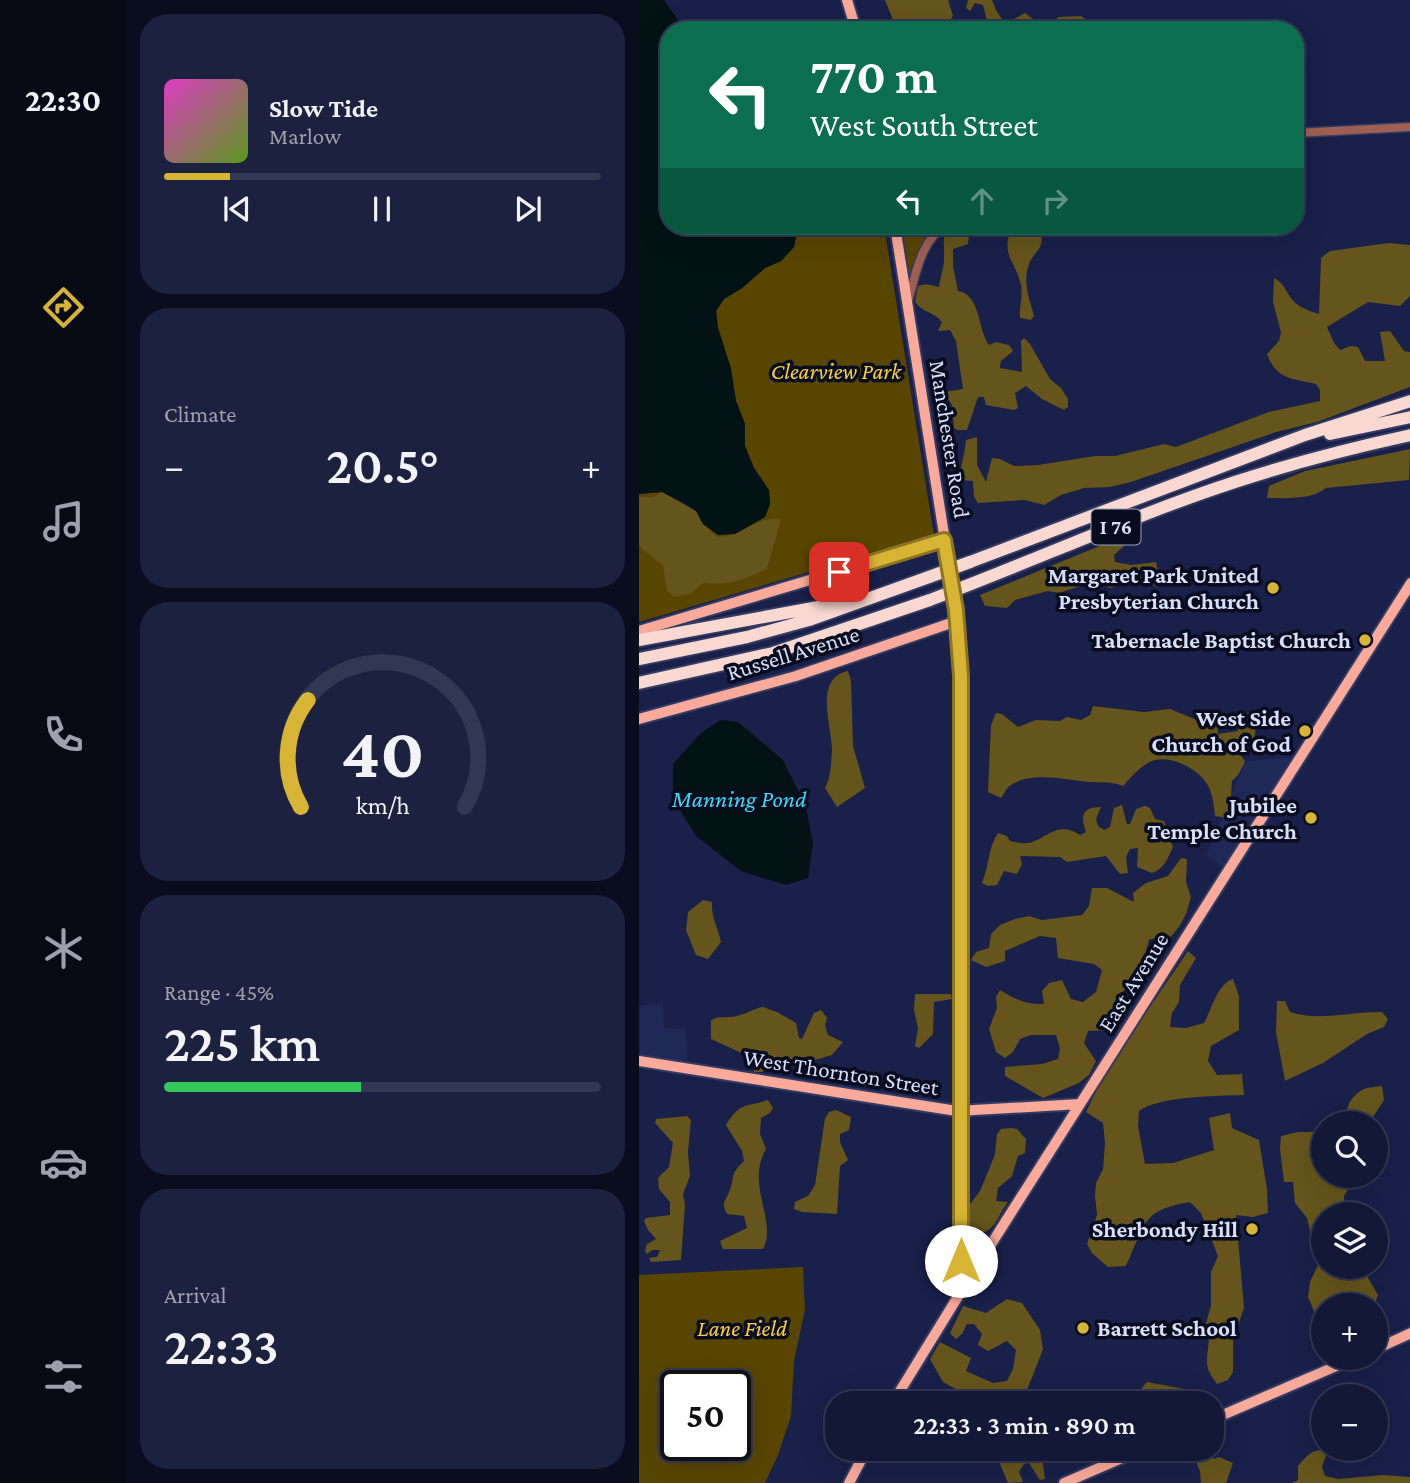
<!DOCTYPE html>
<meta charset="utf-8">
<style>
:root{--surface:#131837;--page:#1c213f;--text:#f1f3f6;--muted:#9da0ad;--line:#323752;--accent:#d8b434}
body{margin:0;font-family:"Crimson Pro",serif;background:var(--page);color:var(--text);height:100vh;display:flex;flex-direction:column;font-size:26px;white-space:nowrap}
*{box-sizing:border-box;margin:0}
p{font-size:23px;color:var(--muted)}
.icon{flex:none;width:38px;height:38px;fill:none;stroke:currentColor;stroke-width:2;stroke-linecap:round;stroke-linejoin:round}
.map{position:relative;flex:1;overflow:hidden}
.side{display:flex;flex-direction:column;gap:14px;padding:14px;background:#0a0d1e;width:513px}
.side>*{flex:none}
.guide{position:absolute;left:21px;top:21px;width:644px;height:214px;border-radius:28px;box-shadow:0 7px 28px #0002,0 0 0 2px var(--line);background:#0b6e4f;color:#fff;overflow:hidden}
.controls{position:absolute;left:672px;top:1111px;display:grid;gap:14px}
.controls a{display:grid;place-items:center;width:77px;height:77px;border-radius:50%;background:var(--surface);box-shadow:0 7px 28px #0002,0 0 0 2px var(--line);font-size:35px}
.speed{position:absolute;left:21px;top:1370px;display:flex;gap:14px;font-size:35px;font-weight:700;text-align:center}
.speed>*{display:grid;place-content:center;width:91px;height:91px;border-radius:50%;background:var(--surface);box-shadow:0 7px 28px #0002,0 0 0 2px var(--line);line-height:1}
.speed .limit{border:4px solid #111;border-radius:10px;background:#fff;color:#111}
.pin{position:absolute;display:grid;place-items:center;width:60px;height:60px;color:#fff;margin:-30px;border-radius:14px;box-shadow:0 4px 10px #0006}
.me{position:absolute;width:77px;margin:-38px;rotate:0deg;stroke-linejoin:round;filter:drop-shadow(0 0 5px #0008)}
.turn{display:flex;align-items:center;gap:24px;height:147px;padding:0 35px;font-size:32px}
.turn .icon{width:91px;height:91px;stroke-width:2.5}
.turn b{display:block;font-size:49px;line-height:60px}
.lanes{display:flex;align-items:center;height:66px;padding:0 35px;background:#0003;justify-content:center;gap:35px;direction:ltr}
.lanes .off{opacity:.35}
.big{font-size:52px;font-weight:600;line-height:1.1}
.side .card{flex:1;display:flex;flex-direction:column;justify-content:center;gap:10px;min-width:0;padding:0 24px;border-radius:28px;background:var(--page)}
.side .dial{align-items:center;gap:0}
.dial svg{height:182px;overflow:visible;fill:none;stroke:var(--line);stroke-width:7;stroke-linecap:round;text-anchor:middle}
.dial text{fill:var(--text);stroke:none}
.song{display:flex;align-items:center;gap:21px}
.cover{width:84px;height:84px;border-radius:10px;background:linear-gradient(135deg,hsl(310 70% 55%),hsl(90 70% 35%))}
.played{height:7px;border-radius:4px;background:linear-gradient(90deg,var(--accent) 15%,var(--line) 15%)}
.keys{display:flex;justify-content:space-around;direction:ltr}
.heat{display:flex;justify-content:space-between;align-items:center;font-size:38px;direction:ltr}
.charge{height:10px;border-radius:5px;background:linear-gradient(90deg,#34c759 45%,var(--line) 0)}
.trip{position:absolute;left:186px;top:1391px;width:399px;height:70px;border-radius:28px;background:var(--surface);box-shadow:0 7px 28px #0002,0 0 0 2px var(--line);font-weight:600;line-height:70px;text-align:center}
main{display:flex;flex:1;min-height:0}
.dock{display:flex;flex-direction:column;width:126px;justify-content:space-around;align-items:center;background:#080a16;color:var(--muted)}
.dock .icon{width:49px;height:49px}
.dock .on{color:var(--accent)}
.dock b{font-size:32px;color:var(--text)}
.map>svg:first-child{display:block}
.built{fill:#1f2857}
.green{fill:#574500;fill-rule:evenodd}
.forest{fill:#65541b}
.water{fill:#021215}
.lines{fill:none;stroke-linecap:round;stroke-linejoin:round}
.minor-casing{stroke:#343b62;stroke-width:11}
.major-casing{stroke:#343b62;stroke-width:14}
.highway-casing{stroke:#343b62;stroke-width:16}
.minor{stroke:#9e5f52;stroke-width:8}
.major{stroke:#f9aa9a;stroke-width:10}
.highway{stroke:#f9d8d1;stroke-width:12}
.highway-bridge-casing{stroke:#343b62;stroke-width:16;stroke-linecap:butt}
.highway-bridge{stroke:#f9d8d1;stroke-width:12}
.route-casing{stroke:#8c7522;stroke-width:18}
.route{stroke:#d8b434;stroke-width:12}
.poi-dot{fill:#d8b434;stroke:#080c1e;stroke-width:2.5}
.labels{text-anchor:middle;stroke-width:7;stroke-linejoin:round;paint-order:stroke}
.shield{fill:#080c1e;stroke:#99a0b8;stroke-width:2}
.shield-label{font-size:21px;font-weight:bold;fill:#d7dffa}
.park-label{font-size:23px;font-style:italic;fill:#fad03f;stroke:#080c1e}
.street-label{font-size:23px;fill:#d7dffa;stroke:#080c1e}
.poi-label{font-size:23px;font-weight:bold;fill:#d7dffa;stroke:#080c1e;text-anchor:end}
.water-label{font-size:24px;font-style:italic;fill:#3ed7f1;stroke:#080c1e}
</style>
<main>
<nav class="dock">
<b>22:30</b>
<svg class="icon on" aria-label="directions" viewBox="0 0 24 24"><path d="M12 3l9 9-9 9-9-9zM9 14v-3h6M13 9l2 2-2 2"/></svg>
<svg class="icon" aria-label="music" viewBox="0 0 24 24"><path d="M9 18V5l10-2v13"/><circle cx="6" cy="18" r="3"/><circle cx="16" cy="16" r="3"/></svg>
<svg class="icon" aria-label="phone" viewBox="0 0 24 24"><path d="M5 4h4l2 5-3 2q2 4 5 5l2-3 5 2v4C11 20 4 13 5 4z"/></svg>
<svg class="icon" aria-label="climate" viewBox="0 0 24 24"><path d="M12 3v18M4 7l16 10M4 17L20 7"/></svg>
<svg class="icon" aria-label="car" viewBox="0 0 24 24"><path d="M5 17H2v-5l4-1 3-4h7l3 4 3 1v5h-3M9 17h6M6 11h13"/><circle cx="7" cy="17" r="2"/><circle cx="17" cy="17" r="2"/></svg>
<svg class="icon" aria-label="filters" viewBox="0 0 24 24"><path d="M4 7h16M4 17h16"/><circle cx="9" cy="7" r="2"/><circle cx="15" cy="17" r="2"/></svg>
</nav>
<section class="side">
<div class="card">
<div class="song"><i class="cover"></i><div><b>Slow Tide</b><p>Marlow</p></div></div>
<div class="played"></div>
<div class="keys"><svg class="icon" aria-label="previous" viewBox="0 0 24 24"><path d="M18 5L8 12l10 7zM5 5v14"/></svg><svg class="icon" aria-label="pause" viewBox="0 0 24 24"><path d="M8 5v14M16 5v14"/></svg><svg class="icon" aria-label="next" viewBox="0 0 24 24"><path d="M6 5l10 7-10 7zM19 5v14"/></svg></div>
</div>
<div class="card"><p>Climate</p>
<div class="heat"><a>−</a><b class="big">20.5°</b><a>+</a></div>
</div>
<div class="card dial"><svg viewBox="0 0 100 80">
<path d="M14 69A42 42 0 1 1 86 69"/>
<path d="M14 69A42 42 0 0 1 17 22" stroke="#d8b434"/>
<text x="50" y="56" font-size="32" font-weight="700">40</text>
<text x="50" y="72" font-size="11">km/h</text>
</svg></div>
<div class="card"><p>Range · 45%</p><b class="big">225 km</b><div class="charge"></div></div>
<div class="card"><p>Arrival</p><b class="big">22:33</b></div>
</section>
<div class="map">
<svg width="772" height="1483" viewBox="0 0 772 1483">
<rect width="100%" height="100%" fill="#192049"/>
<path class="built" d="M 661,757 L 589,870 L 567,855 L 607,761 Z
M 24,1003 L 25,1028 L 46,1029 L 49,1066 L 1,1060 L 0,1006 Z"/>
<path class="green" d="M 159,226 L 245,226 L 295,535 L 0,622 L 0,494 L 23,492 L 96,534 L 126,517 L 131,504 L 130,490 L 115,468 L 106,446 L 106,424 L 97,401 L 92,369 L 79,328 L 77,311 L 85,299 L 103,288 L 126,268 L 142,261 L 155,247 Z
M 260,226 L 297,226 L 286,238 L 271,274 L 268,273 Z
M 164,1267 L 166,1310 L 155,1361 L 152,1416 L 139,1455 L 126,1483 L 0,1483 L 0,1275 ZM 96,1386 L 96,1446 L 37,1446 L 37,1386 Z"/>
<path class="forest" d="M 246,0 L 309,0 L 314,16 L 304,30 L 251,30 L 254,20 Z
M 329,0 L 353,0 L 358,12 L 371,30 L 339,30 L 349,25 L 344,5 L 336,3 L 331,11 L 327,8 Z
M 386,13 L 402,25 L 404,30 L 374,30 L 375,19 Z
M 442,16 L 461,30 L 413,30 L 412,26 L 419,17 Z
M 487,22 L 525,25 L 543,30 L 474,30 L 477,23 Z
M 324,226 L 331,226 L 329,244 L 314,249 L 314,266 L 319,291 C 342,295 338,328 350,345 L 357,342 L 370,345 L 374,351 L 362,361 L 361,368 L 383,372 L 382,341 L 385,338 L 391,344 L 411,379 L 422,388 L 429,399 L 429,407 L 425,410 L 403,399 L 387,386 L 376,393 L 379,408 L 375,410 L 347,405 L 345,397 L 339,397 L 328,430 L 318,430 L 315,428 L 313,405 L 305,392 L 324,389 L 317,341 L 311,330 L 299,331 L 303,322 C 294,311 284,313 276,302 L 279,286 L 287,284 L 300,287 C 301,278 305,268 305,259 C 306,236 299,233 324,226 Z
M 373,226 L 400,226 C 408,253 395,247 389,267 C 384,284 391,300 395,316 L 392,320 L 381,318 C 380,307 384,297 382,285 C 376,259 361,256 373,226 Z
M 750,243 L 771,245 L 771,296 L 761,306 L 729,302 L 688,327 L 695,343 L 701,350 L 712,346 L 719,347 L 726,361 L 746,361 L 741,332 L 751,331 L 765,351 L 771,352 L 771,387 L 678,422 L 637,432 L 492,482 L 471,487 L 445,488 L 422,495 L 405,505 L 386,500 L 339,503 L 335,497 L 334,481 L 321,480 C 321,467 326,454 327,440 L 338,437 L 338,465 L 347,482 L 353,458 L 361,459 L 375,466 L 399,465 L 456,456 L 476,456 L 525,444 L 537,447 L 630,412 L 681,401 L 681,390 L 677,384 C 652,378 638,380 628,354 L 640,341 L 642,332 L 634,302 L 635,278 C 644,283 644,286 650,295 C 657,307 668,310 680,314 L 682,258 L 691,251 Z
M 771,449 L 770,480 L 687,488 C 672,500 647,498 628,498 L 630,486 L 666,471 Z
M 23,492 L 57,511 L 64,525 L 79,537 C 106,536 113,517 142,519 L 128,569 C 104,580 91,586 64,583 L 51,594 L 35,597 L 28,591 L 24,566 L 0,546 L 0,497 L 15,497 Z
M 480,538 L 485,546 L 475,555 L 476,562 L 492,565 L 517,562 L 521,581 L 519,587 L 513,585 L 507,578 L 471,588 L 454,582 L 420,593 L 409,591 L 376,600 L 368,608 L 346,606 L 341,595 Z
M 209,671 L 212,681 L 214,746 L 226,788 L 198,807 L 186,788 C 192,777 192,764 193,750 C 193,727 174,678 209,671 Z
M 454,706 L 505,712 L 531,709 L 558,720 L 570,713 L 578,717 L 579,734 L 599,731 L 597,719 L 610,712 C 622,733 616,739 602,755 L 606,762 L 599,775 L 593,781 L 592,797 L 597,812 L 588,818 L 576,816 C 575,805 574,794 568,784 C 559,768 527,752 509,763 C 500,768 491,778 484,786 C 472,781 463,783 450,782 C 427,780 394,771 372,785 C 368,787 365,794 362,798 L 349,792 L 352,725 L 357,713 L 363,714 L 379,727 L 397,720 L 421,721 L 428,717 L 442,720 L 451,715 Z
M 483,805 L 488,824 L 491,824 L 497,809 L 506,806 L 511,808 L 516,819 L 525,821 L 534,847 C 529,858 525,869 513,873 L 498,867 L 499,848 L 491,849 L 487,857 L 489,873 L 481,874 L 467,856 L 428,862 L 421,857 L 381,856 L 383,864 L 378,874 L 365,871 L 358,885 L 349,886 L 343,883 C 350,866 349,848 359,833 L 368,836 L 371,841 C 377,842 383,844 388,843 C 407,841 416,819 441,835 L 447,832 C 441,816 443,807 462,807 L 457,819 L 459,826 L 465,830 L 471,827 L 475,808 Z
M 542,858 L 548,859 L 547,882 L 552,897 L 547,914 L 540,927 L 531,938 L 522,936 L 510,940 L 504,961 L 494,980 L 482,994 L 477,1004 L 475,1030 L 449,1031 L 445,1043 L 457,1061 L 450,1075 L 440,1083 L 404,1098 L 366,1076 L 366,1067 L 403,1064 L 419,1059 L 421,1048 L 417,1035 L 392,1035 L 381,1039 L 374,1052 L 366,1058 L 357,1052 L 350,1029 L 358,1008 L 357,997 L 361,990 C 375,999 388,1005 405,1004 L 403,991 L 410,983 L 423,980 L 432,999 L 444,1002 L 457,992 L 463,970 L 455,964 L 419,958 L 417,938 L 401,936 L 366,951 L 366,961 L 347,967 L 332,960 L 337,952 L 350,948 L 352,934 L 361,925 L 376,919 L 390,916 L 403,920 L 443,915 L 450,906 L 453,888 L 468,888 L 495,902 L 494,893 L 507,883 L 529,876 Z
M 64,900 L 73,902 C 72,917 79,927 82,942 L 69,959 L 57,955 L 47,930 L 49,912 Z
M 549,951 L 557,958 L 541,985 L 540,1002 L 533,1013 L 531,1027 L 547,1028 L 565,1023 C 573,1009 578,984 594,979 L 600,996 L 600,1030 L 572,1046 L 569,1061 L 578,1075 L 603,1074 L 605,1095 C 578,1096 521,1096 500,1111 L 499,1126 L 506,1164 L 534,1163 L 575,1150 L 570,1118 L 591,1113 L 593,1128 L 620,1140 L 628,1189 L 629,1213 L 614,1217 L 597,1215 L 605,1308 L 594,1340 L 594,1372 L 589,1380 L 578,1384 C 575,1380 571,1374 569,1369 C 565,1354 575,1335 567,1323 L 572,1306 L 572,1272 L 579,1256 L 562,1213 L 551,1202 C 501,1210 506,1226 487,1266 L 469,1267 L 453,1253 L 448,1244 L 458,1215 L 456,1195 L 457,1183 L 464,1169 L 466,1143 L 464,1123 L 447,1112 L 466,1073 Z
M 276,994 L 312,994 L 313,999 L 295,1002 L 294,1034 L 280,1048 L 276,1046 L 279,1028 L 275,1010 Z
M 638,1001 L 646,1001 L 651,1012 C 681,1022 712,1011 743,1012 L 749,1019 L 745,1027 L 728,1034 L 684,1063 L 646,1081 L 637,1032 Z
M 124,1007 L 138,1012 L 157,1023 L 160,1038 L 163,1039 L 175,1013 L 182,1010 L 188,1018 L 186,1025 L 189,1035 L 204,1042 L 193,1055 L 176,1060 L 159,1060 L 122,1072 L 115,1072 L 116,1064 L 111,1057 L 72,1039 L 72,1020 C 81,1015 92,1019 101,1015 C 110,1013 115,1008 124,1007 Z
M 743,1086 L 745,1100 L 734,1117 L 733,1123 L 709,1123 C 704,1110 712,1095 725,1089 C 730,1087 738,1087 743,1086 Z
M 129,1100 L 134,1108 L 131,1113 L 122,1118 L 121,1134 L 127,1149 C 106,1185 139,1221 124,1249 L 84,1249 L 81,1241 L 108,1228 L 105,1216 L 88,1214 C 82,1203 86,1202 90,1192 C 97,1176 89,1176 105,1161 L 103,1151 L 87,1125 C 102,1101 106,1108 129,1100 Z
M 197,1110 L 212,1117 L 210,1130 L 201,1134 L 201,1142 L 209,1160 L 201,1166 L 198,1214 L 163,1212 L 155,1209 L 156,1202 L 169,1196 L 176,1185 L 186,1118 L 190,1112 Z
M 48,1116 L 52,1120 L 49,1152 L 51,1176 L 44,1194 L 46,1205 L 42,1260 L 12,1262 L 10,1258 L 18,1257 L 21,1250 L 13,1250 L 8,1254 L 6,1251 L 8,1244 L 17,1239 L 9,1230 L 5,1221 L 7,1218 L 31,1215 L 31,1202 L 20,1189 L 19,1178 L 30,1167 L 34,1143 L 16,1123 L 17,1119 Z
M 372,1128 L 378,1129 L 387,1139 L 386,1153 L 379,1156 L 373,1176 L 359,1188 L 357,1201 L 369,1202 C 356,1219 357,1235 331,1234 L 331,1204 L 341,1191 L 349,1172 L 356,1154 L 358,1134 L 362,1129 Z
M 659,1132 L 675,1132 C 688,1143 684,1160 684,1176 L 717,1176 L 705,1196 L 706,1214 L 684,1214 L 684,1267 L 734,1267 L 728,1276 L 739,1295 L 735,1305 L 684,1306 L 684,1315 L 675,1311 L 669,1297 L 671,1282 L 679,1265 L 668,1218 L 656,1203 L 654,1182 L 645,1182 L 641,1149 L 642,1136 Z
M 368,1299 L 383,1303 L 401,1330 L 404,1349 L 383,1403 L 342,1403 L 304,1382 L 291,1359 L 301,1342 L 332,1358 L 327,1371 L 354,1383 L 368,1381 L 374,1369 L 377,1350 L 368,1341 L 349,1351 L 339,1345 L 343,1334 L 335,1324 L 328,1324 L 323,1334 L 317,1339 L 311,1333 L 324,1306 L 347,1313 Z
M 508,1382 L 566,1393 L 577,1408 L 572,1410 L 572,1404 L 504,1403 L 503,1388 Z
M 572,1448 L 575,1459 L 580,1457 L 594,1463 L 587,1483 L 562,1483 L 561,1471 L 551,1449 Z
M 355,1449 L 407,1449 L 402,1450 L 406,1479 L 401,1480 L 390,1463 L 385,1464 L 380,1472 L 384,1482 L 369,1483 L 359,1459 L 353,1452 Z
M 685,1449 L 689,1449 L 683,1467 L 686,1476 L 699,1479 L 744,1475 L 771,1477 L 771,1483 L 653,1483 L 659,1480 L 659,1466 C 667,1456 672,1451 685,1449 Z"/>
<path class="water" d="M 0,0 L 25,0 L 41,23 L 50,30 L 30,30 L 30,226 L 159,226 L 155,247 L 142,261 L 126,268 L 103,288 L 85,299 L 77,311 L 79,328 L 92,369 L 97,401 L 106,424 L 106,446 L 115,468 L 130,490 L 131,504 L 126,517 L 96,534 L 79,535 L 64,524 L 57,511 L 47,504 L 23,492 L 0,494 Z
M 81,720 L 99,722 L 144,760 L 167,807 L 174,843 L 169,878 L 147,885 L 102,871 L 57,836 L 34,798 L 34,764 L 61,734 Z"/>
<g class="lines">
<g class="minor-casing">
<path id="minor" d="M 656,133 L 772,127
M 269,301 C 277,275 281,241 306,226"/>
</g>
<g class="major-casing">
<path id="major" d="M 208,0 L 217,30
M 256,226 L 317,610 L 321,649 L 323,1290
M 0,631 L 305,540
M 0,719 L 157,676 L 318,621
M 0,1061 L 318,1111 L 441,1104
M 737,1349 L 772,1333
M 253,1404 L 323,1290 L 772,583
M 572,1420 L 716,1358
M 210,1483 L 228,1449
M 425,1483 L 504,1449"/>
</g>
<g class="highway-casing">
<path id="highway" d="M 691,434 L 772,417
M 331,562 L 666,435 L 772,401
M 314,591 C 408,555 501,513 596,482 C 654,463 712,448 772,435
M 0,640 L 201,603
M 0,659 L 108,637 L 170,620 L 290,577
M 0,683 L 134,653 L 291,600"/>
</g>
<use href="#minor" class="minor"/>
<use href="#major" class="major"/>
<use href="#highway" class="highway"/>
<g class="highway-bridge-casing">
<path id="highway-bridge" d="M 290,577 L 331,562
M 291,600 L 314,591"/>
</g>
<use href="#highway-bridge" class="highway-bridge"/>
</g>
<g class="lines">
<g class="route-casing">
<path id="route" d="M 200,572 L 305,540 L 317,610 L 322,676 L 322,1261"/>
</g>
<use href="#route" class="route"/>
</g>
<g class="poi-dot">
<circle cx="634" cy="588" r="7"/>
<circle cx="726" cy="640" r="7"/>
<circle cx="666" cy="731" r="7"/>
<circle cx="672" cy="818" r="7"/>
<circle cx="613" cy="1229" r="7"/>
<circle cx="444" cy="1328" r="7"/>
</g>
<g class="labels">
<rect class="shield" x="452.5" y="509.5" width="49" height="35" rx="5"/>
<g class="shield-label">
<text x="477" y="534">I 76</text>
</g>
<g class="park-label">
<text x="197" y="379">Clearview Park</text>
<text x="103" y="1336">Lane Field</text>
</g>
<g class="street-label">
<text transform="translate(311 439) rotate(81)" y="8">Manchester Road</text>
<text transform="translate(154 653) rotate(-17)" y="8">Russell Avenue</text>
<text transform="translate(494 982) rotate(-58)" y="8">East Avenue</text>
<text transform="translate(202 1072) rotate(9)" y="8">West Thornton Street</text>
</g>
<g class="poi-label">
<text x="620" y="583">Margaret Park United<tspan x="620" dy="26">Presbyterian Church</tspan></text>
<text x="712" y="648">Tabernacle Baptist Church</text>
<text x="652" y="726">West Side<tspan x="652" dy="26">Church of God</tspan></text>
<text x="658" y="813">Jubilee<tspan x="658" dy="26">Temple Church</tspan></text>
<text x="599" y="1237">Sherbondy Hill</text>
<text x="458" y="1336" text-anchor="start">Barrett School</text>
</g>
<g class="water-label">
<text x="100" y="807">Manning Pond</text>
</g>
</g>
</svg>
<div class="controls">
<a><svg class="icon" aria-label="search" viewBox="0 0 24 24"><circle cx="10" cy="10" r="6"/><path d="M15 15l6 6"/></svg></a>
<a><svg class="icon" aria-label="layers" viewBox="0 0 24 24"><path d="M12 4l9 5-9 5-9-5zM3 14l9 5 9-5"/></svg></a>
<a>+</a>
<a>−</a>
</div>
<div class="speed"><div class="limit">50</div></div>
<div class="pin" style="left:200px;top:572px;background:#d93025"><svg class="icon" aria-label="arrive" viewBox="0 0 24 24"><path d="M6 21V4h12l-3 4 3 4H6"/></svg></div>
<svg class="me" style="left:322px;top:1261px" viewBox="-20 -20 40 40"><circle r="19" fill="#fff"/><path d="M0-13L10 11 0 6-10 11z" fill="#d8b434"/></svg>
<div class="trip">22:33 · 3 min · 890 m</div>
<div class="guide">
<div class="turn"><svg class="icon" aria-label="left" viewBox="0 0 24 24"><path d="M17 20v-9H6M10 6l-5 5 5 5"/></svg><div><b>770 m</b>West South Street</div></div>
<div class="lanes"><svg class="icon" aria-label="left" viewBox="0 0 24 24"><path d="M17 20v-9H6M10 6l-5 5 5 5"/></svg><svg class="icon off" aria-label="ahead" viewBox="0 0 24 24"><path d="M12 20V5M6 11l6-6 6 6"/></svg><svg class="icon off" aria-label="right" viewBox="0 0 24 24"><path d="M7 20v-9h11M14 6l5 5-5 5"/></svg></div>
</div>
</div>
</main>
